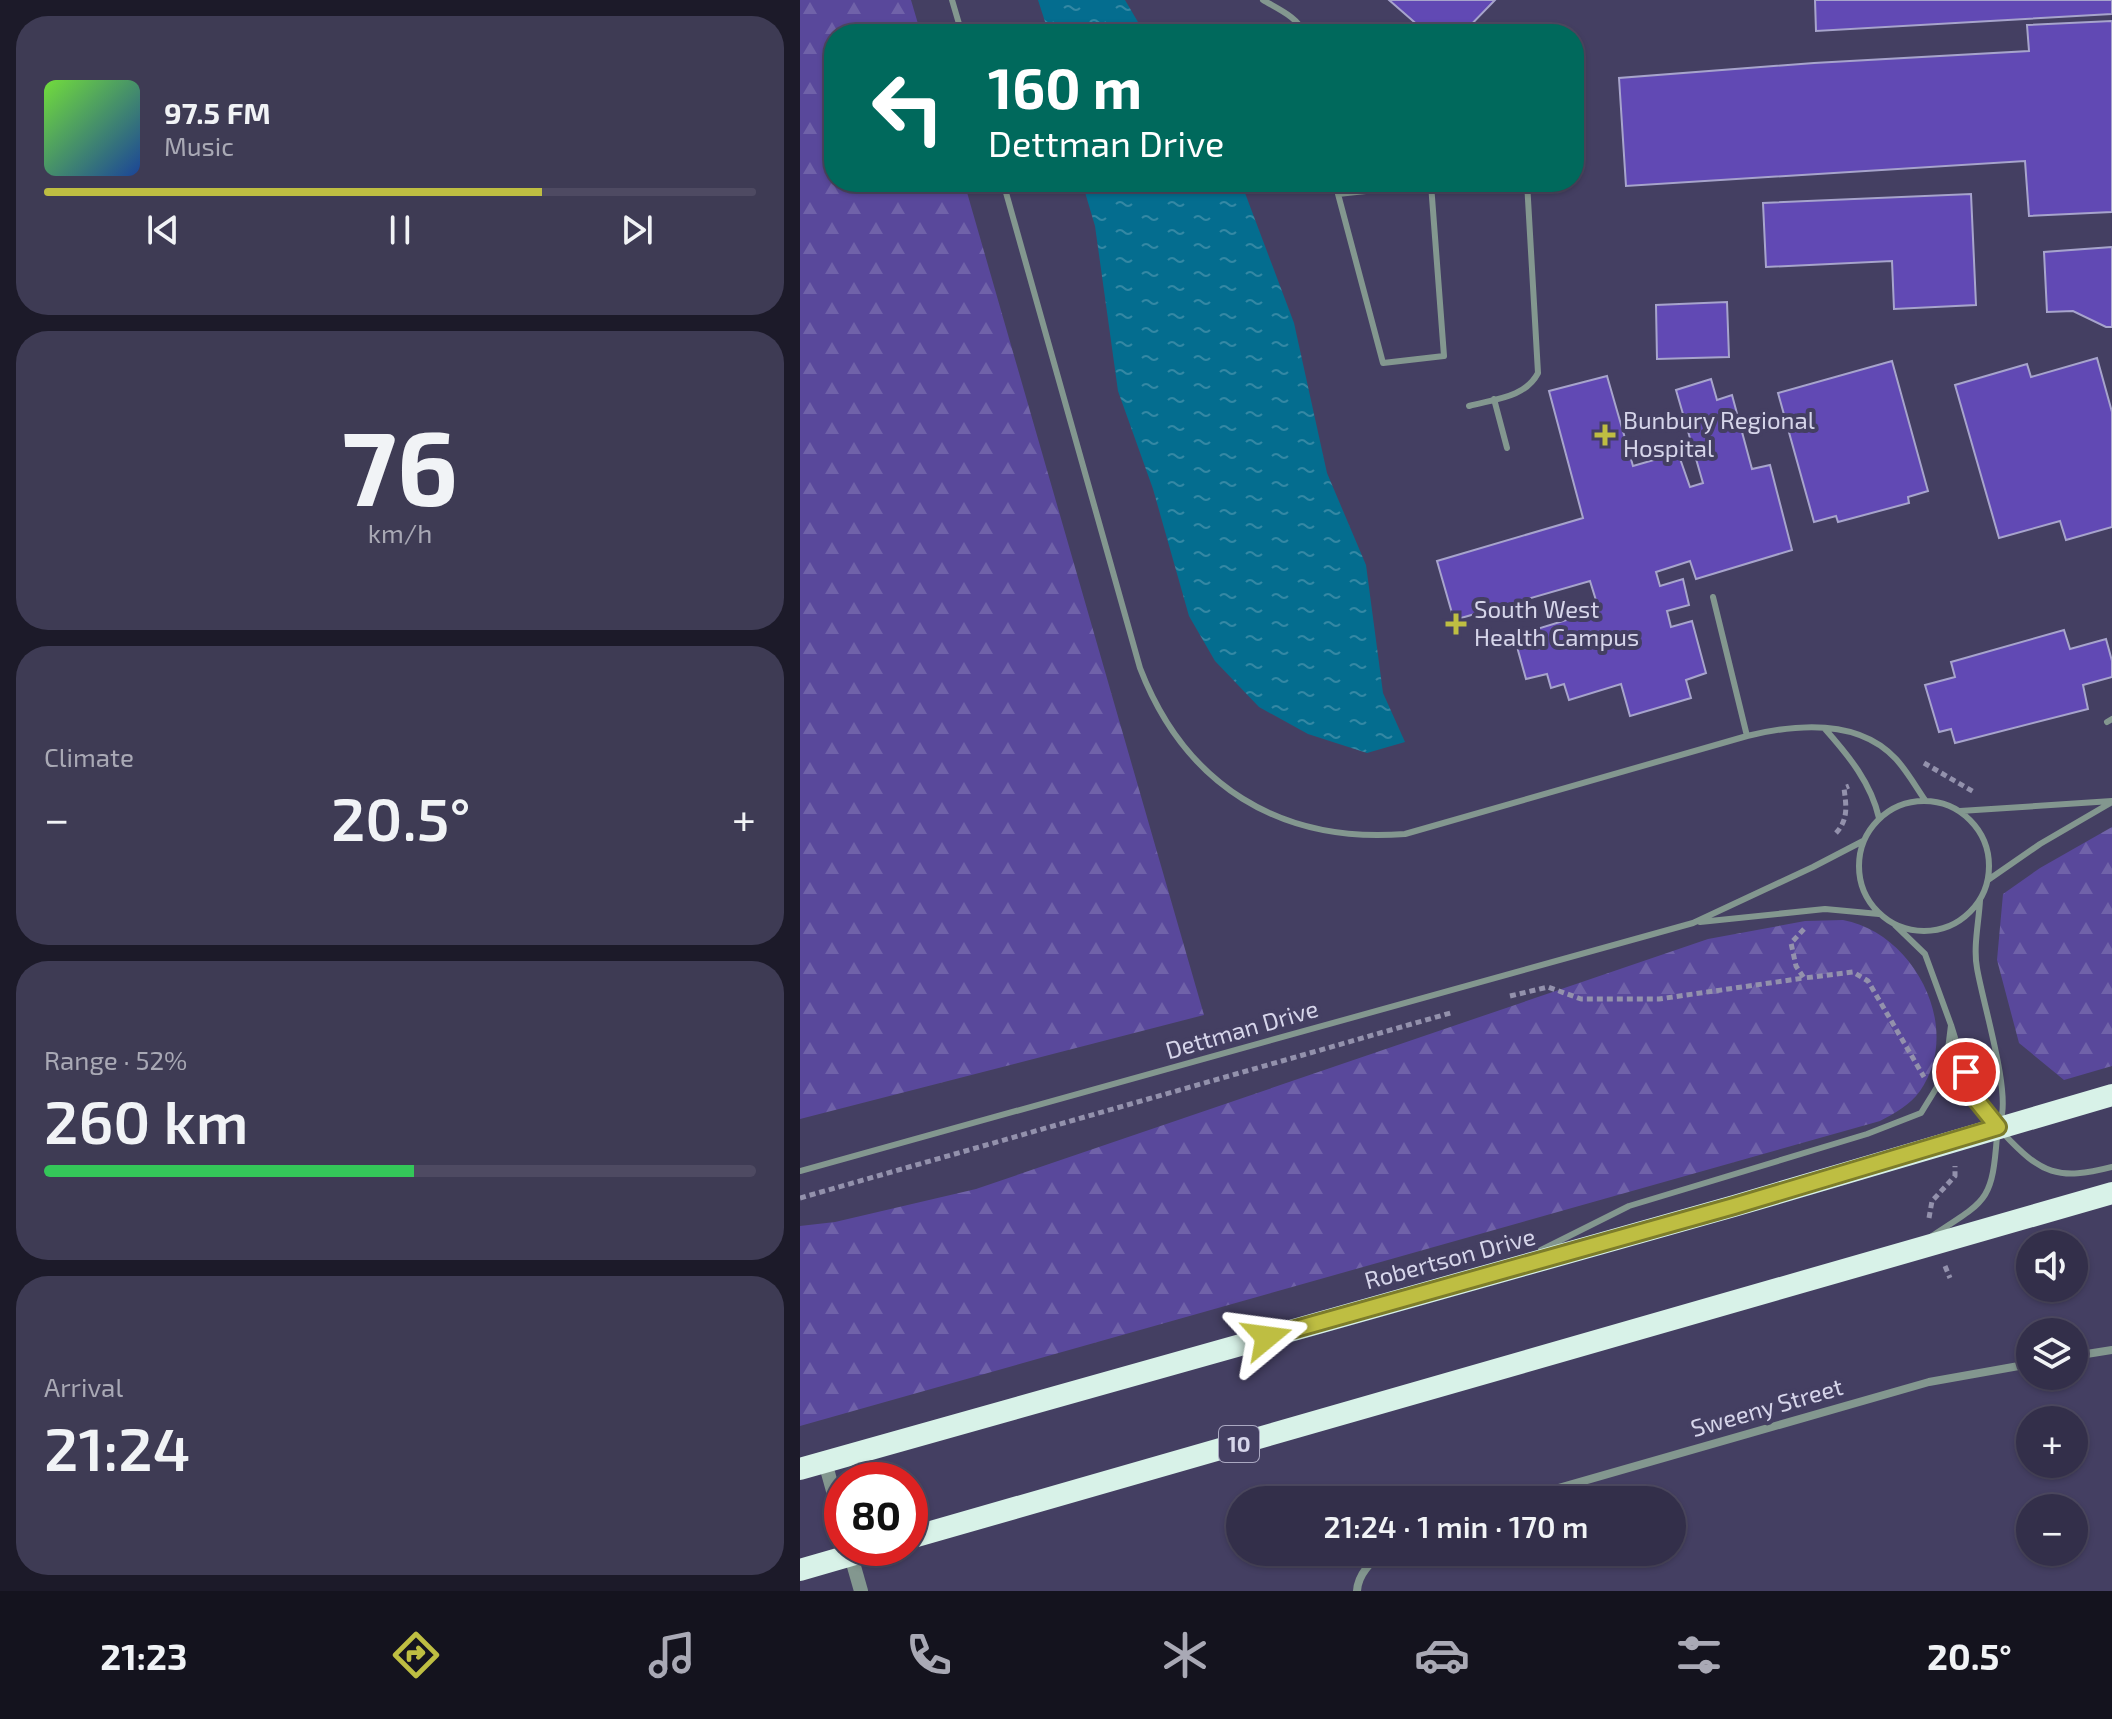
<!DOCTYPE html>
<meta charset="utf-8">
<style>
:root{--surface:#332f4a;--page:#3e3b54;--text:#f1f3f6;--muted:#a9a9b5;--line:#4e4a62;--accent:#bebe42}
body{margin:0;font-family:"Exo 2",sans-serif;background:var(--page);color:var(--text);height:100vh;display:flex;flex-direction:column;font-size:30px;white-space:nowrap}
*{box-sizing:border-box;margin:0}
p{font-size:26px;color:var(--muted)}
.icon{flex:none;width:44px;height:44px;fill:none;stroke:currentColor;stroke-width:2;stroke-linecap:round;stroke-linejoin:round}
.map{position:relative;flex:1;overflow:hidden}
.sheet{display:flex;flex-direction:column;gap:16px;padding:16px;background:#1c1a29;width:800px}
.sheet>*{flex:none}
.guide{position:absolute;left:24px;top:24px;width:760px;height:168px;border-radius:32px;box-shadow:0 2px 6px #0004,0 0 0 2px var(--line);background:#00695c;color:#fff;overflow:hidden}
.buttons{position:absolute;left:1216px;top:1230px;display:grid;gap:16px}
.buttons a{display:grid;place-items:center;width:72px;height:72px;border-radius:50%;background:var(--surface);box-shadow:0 2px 6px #0004,0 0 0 2px var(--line);font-size:40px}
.speed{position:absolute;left:24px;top:1462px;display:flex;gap:16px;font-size:40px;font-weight:700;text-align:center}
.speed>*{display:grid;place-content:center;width:104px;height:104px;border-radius:50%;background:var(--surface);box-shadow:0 2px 6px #0004,0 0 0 2px var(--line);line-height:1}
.speed .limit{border:12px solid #d22;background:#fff;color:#111}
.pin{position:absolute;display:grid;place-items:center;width:68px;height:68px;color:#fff;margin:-34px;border:4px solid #fff;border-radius:50%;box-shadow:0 2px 8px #0007}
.me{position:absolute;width:88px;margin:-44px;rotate:74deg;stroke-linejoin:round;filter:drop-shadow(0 0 6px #0008)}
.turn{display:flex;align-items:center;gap:28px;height:168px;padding:0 32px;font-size:36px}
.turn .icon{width:104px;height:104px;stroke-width:2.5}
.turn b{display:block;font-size:56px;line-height:68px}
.big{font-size:60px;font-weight:600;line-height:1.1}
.sheet .card{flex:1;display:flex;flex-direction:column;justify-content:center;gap:12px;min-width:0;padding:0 28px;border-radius:32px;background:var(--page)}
.sheet .dial{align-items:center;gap:0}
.dial b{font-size:104px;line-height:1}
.song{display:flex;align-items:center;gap:24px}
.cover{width:96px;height:96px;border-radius:12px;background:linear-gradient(135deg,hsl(100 70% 55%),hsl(220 70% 35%))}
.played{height:8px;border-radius:4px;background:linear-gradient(90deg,var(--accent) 70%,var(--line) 70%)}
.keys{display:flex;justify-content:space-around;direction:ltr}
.heat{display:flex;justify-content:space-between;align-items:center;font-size:44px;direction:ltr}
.charge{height:12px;border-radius:6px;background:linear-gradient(90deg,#34c759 52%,var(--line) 0)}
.trip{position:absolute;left:426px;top:1486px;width:460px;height:80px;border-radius:40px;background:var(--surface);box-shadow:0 2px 6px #0004,0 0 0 2px var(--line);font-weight:600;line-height:80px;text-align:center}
.tabs{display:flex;height:128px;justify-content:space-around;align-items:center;background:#14131e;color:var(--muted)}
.tabs .icon{width:56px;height:56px}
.tabs .current{color:var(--accent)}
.tabs b{font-size:36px;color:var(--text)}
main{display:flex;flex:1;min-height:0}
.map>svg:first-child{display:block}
.forest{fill:url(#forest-firs)}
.water{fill:url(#water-ripples)}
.building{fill:#6149b4;stroke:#a7a4cc;stroke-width:2}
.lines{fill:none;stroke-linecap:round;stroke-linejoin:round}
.path{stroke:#9391ac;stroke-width:5;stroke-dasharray:6 4;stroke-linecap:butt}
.service{stroke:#83978f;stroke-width:6}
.minor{stroke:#83978f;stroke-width:8}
.tertiary{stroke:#83978f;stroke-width:14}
.trunk{stroke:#d8f2e8;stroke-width:22}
.route-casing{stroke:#7c7c2b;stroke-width:20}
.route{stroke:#bebe42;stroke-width:14}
.poi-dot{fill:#bebe42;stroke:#443f62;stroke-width:3}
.labels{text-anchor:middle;stroke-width:8;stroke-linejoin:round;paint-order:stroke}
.shield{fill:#443f62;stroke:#aaa8c1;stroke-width:2}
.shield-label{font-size:22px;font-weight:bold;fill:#d6d5ea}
.poi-label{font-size:24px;fill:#d6d5ea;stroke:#443f62;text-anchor:start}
.street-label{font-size:24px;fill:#d6d5ea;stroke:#443f62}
</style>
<main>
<section class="sheet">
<div class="card">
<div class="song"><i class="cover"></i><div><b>97.5 FM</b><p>Music</p></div></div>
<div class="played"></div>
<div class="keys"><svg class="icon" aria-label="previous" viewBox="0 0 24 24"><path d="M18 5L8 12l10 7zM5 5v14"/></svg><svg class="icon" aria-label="pause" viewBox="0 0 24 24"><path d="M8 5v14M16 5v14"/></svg><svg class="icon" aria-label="next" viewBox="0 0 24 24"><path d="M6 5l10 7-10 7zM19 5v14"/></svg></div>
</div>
<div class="card dial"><b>76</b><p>km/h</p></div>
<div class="card"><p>Climate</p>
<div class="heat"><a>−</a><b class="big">20.5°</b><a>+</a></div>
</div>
<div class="card"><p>Range · 52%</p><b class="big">260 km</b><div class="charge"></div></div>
<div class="card"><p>Arrival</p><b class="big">21:24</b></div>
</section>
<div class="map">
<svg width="1312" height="1591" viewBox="0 0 1312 1591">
<defs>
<pattern id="forest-firs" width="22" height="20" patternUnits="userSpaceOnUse" patternTransform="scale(2)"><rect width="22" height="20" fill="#59489b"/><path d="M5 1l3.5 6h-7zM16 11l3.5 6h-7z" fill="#7062a9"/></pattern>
<pattern id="water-ripples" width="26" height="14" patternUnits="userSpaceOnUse" patternTransform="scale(2)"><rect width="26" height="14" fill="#046d8f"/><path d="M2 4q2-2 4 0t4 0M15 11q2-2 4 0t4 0" fill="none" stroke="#3488a4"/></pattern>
</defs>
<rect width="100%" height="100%" fill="#443f62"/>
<path class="forest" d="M 0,0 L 111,0 L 121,34 L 34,34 L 34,182 L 164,182 L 404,1015 L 0,1119 Z
M 1312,827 L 1312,1066 L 1264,1080 L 1219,1043 L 1197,960 L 1203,894 L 1240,868 Z
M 1043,920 C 1114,933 1164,1028 1120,1091 C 1110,1105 1095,1113 1080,1121 L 0,1426 L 0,1226 L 35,1222 L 176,1189 L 908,939 L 1005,921 Z"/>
<path class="water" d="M 238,0 L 325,0 L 345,34 L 249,34 Z
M 282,182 L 438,182 L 445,193 L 494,323 L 527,473 L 566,565 L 583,693 L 605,742 L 567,753 L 508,734 L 459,707 L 415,661 L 389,616 L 353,489 L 318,391 L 295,226 Z"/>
<path class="building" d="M 589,0 L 695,0 L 662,34 L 628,34 Z
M 1015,0 L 1312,0 L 1312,14 L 1016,31 Z
M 1312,21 L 1312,212 L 1229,216 L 1225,161 L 826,186 L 819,78 L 1014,63 L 1229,51 L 1227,25 Z
M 1171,194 L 1176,305 L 1094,309 L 1092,261 L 966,267 L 963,203 Z
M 1312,247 L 1312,327 L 1306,327 L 1273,311 L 1247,312 L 1244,252 Z
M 927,302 L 929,357 L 857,359 L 856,305 Z
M 1297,358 L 1312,412 L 1312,527 L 1266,540 L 1260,521 L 1199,538 L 1155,385 L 1227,364 L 1231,377 Z
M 1092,361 L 1128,491 L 1108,497 L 1109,503 L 1038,522 L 1036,516 L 1014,522 L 978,393 Z
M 807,376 L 833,466 L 878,453 L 890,487 L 903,483 L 876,390 L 911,379 L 917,400 L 932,395 L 952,469 L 970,465 L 992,550 L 896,579 L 890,561 L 856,572 L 860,586 L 883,579 L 889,605 L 867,611 L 871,627 L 892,621 L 906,673 L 886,680 L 891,698 L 830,716 L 821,684 L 769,700 L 764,684 L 751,688 L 747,674 L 726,679 L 714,636 L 799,610 L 790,581 L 654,620 L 637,561 L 783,518 L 749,391 Z
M 1264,630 L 1270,649 L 1306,639 L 1312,661 L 1312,677 L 1283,685 L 1288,709 L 1155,743 L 1151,729 L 1139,732 L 1125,685 L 1155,677 L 1151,662 Z"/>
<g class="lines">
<path class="path" d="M 1124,763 L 1174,792
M 1036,833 C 1049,819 1046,805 1044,788 L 1049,786
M 1004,929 L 991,943 L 996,966 L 1004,978 L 1053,972 L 1068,981 L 1124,1077
M 710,996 L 748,987 L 781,999 L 859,999 L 1004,978
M 0,1198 L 654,1012
M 1129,1218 L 1132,1201 L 1155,1176 L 1155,1166
M 1145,1266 L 1150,1278"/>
<path class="service" d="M 152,0 L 162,34
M 463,0 C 476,8 500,18 504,34
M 203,182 L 340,668 C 385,785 480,844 605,834 L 947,736 C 996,724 1058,718 1096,759 C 1107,771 1116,787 1125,800
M 536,182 L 538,194 L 583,363 L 644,356 L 631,184 L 538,194
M 694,399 L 707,448
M 669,406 C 694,399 725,398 738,373 L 727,182
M 913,597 L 947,736
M 1307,722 L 1312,719
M 1025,729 C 1049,756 1071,783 1079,818
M1059 866a65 65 0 1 1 130 0a65 65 0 1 1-130 0Z
M 1160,811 L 1312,801
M 1188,880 L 1240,844 L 1312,802
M 1180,900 C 1179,921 1173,947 1177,968 C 1182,1000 1212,1096 1200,1121
M 900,922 L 1025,909 L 1079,914
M 1095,925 L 1125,954 L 1151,1025 L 1173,1096 L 1196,1125
M 1203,1133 C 1241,1174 1258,1181 1312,1167
M 0,1171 L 893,923 L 1013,867 L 1063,841
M 1132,1236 C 1187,1200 1192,1202 1197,1136
M 741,1250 L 829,1206 L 1067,1134 L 1121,1113 L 1145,1074 L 1151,1025"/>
<path class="minor" d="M 1274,1356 L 1312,1350
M 717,1500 L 1129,1382 L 1230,1364
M 557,1591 C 558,1574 571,1562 583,1552"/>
<path class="tertiary" d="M 25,1462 L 42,1523
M 49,1549 L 61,1591"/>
<path class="trunk" d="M 0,1469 L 934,1206 L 1312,1095
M 110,1538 L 1312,1193
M 0,1570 L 76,1548"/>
</g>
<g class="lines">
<g class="route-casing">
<path id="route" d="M 467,1337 L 934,1206 L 1198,1127 L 1173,1096 L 1166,1072"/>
</g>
<use href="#route" class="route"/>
</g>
<g class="poi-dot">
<path d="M801 423h8v8h8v8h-8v8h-8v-8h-8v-8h8z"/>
<path d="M652 612h8v8h8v8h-8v8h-8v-8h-8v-8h8z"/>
</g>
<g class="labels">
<rect class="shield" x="419" y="1426" width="40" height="36" rx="6"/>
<g class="shield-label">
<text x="439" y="1452">10</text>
</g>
<g class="poi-label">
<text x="823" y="429">Bunbury Regional<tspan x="823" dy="28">Hospital</tspan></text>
<text x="674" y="618">South West<tspan x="674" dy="28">Health Campus</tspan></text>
</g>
<g class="street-label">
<text transform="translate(442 1030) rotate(-16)" y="8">Dettman Drive</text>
<text transform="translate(650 1259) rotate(-15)" y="8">Robertson Drive</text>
<text transform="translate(967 1408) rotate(-16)" y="8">Sweeny Street</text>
</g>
</g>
</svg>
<div class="buttons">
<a><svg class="icon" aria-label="sound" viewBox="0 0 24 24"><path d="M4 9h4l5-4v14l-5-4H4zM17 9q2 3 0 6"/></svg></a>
<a><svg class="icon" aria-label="layers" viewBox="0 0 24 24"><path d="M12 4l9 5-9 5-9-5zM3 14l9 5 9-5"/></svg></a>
<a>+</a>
<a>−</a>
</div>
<div class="speed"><div class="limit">80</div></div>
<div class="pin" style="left:1166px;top:1072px;background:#d93025"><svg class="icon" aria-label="arrive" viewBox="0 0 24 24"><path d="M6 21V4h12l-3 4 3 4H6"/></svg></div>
<svg class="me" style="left:467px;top:1337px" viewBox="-20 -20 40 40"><path d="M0-17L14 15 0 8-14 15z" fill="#bebe42" stroke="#fff" stroke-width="4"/></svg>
<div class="trip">21:24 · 1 min · 170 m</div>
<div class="guide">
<div class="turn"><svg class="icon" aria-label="left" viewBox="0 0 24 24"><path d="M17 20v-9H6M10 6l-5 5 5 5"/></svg><div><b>160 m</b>Dettman Drive</div></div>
</div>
</div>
</main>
<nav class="tabs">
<b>21:23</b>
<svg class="icon current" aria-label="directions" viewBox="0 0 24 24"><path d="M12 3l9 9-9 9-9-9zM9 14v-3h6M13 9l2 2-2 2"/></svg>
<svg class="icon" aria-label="music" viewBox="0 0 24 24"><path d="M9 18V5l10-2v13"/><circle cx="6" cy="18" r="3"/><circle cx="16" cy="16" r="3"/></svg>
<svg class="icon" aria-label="phone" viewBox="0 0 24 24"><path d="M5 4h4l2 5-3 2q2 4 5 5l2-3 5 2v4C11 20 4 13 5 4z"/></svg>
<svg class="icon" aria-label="climate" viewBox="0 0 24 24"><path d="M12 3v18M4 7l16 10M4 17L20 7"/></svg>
<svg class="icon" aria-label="car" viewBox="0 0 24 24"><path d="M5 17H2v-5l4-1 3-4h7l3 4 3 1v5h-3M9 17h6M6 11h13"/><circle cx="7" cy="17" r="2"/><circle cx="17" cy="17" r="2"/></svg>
<svg class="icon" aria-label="filters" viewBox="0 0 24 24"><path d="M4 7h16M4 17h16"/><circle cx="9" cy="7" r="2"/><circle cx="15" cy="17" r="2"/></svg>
<b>20.5°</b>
</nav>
